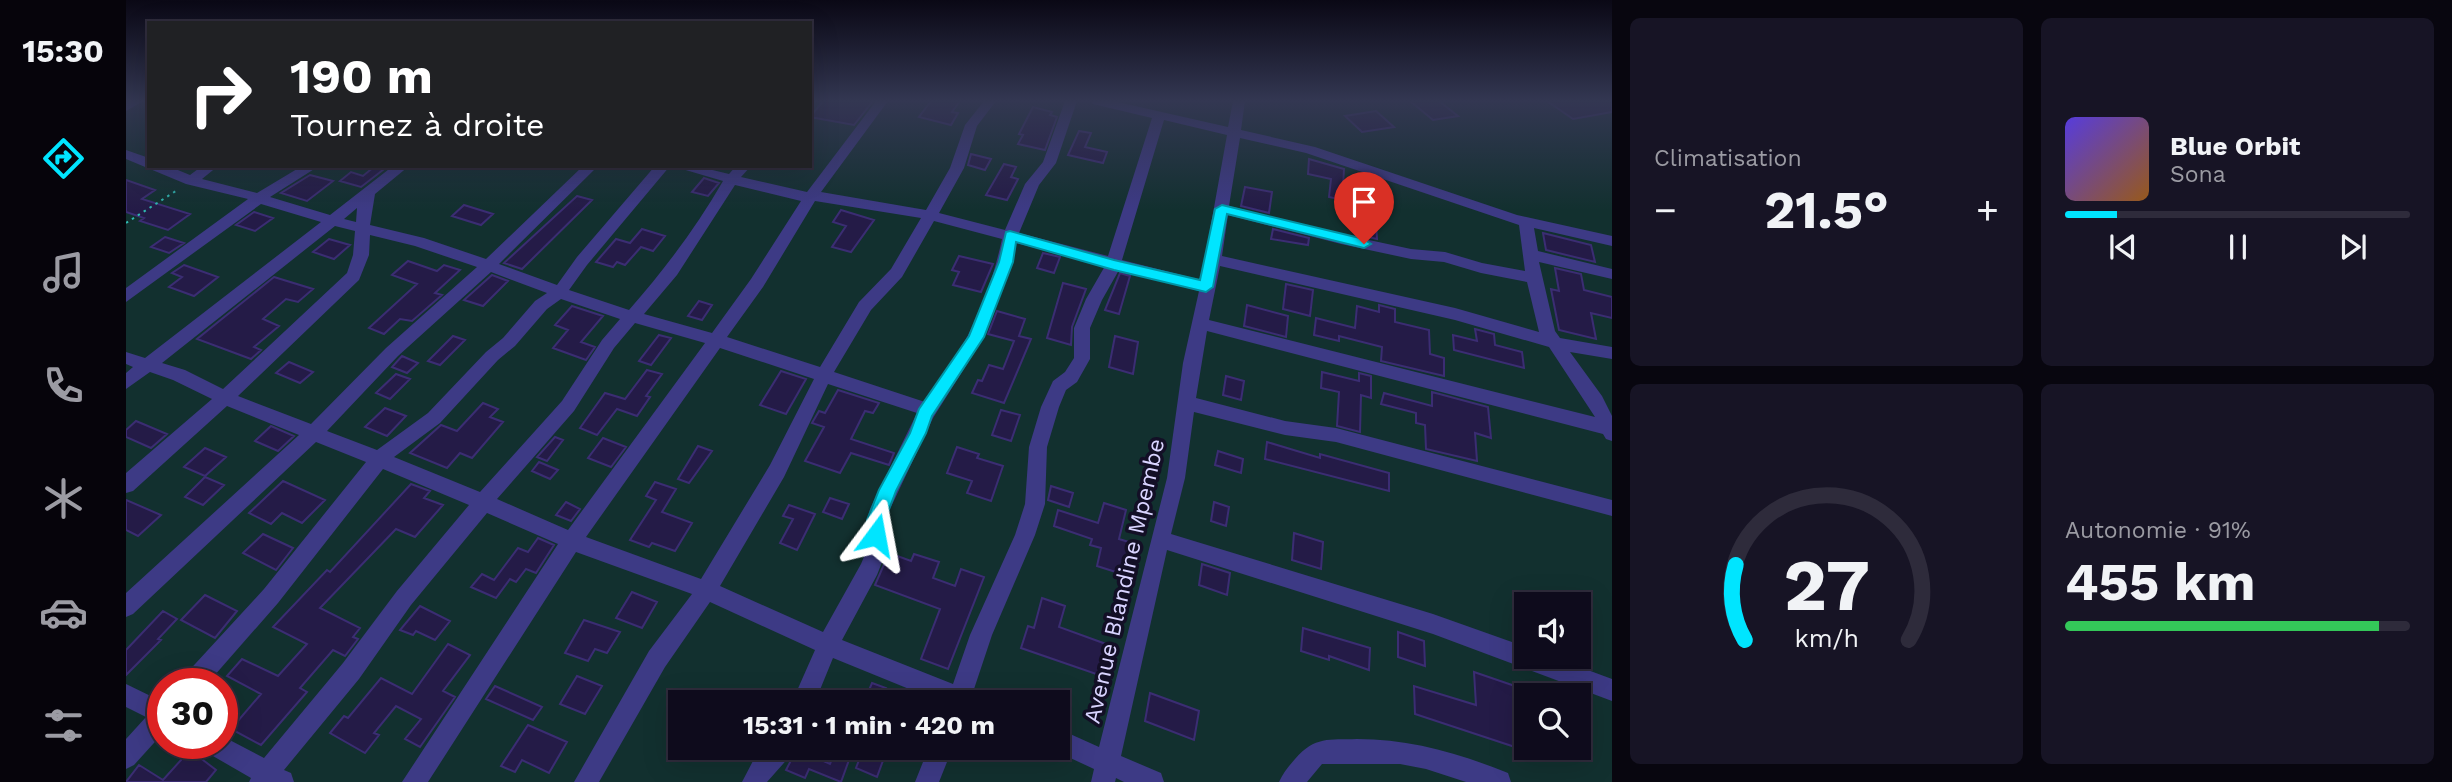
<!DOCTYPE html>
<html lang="fr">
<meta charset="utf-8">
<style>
:root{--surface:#0e0b1c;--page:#171425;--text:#f1f3f6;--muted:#9b9ba3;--line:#2e2b3b;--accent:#00e5ff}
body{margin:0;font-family:"Work Sans",sans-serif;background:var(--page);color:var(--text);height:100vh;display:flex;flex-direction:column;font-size:26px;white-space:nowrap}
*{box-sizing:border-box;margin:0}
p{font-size:23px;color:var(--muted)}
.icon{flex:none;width:38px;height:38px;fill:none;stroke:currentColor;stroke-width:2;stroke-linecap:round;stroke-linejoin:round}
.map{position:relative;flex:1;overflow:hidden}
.panel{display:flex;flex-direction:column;gap:18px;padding:18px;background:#08060f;width:840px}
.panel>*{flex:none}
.top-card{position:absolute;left:21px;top:21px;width:665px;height:147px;border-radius:0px;box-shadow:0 7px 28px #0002,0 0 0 2px var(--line);background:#202124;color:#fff;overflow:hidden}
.tools{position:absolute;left:1388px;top:592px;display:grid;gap:14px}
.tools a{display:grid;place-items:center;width:77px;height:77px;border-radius:0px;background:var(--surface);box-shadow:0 7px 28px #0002,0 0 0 2px var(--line);font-size:35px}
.speed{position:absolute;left:21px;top:668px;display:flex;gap:14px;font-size:35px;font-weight:700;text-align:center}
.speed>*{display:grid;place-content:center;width:91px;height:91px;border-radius:50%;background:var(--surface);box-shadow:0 7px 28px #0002,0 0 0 2px var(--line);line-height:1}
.speed .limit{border:10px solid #d22;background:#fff;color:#111}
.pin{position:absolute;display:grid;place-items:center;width:60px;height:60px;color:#fff;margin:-72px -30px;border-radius:50% 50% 50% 0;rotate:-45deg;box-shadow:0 0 7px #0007}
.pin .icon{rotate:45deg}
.me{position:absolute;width:77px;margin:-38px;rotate:13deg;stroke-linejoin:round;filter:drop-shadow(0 0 5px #0008)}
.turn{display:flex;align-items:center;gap:24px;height:147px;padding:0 28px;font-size:32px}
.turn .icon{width:91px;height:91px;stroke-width:2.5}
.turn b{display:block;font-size:49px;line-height:60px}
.big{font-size:52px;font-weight:700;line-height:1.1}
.panel .card{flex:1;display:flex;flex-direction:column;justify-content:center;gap:10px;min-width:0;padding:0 24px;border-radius:10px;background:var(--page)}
.panel .dial{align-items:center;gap:0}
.dial svg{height:182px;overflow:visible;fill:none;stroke:var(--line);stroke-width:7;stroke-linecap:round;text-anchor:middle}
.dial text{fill:var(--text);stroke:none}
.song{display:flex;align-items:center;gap:21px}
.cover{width:84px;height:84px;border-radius:10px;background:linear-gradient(135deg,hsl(250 70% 55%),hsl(30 70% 35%))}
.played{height:7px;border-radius:4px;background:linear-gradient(90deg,var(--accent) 15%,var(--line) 15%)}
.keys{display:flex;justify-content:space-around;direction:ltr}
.heat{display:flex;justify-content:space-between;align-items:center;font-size:38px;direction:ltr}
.charge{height:10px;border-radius:5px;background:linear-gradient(90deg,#34c759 91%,var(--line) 0)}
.panel .tiles{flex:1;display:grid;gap:18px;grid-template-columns:repeat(2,1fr)}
.trip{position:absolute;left:542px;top:690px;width:402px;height:70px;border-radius:0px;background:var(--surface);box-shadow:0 7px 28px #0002,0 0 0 2px var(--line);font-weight:700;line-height:70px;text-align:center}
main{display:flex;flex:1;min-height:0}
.menu{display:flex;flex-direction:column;width:126px;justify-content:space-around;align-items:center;background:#06040b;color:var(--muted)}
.menu .icon{width:49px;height:49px}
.menu .selected{color:var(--accent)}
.menu b{font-size:32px;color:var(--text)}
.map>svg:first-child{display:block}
.green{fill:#12302f;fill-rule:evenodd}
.building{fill:#241b47;stroke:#3b2d73;stroke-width:2}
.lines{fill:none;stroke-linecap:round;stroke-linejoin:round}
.path{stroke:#2fb8b0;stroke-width:2;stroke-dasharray:2.5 4.5;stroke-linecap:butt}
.minor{fill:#3d3a85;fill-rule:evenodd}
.route{fill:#00e5ff;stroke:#0095a6;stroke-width:2}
.labels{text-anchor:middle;stroke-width:7;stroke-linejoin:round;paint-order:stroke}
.street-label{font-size:23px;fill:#d9d4ff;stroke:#130f26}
</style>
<main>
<nav class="menu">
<b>15:30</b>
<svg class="icon selected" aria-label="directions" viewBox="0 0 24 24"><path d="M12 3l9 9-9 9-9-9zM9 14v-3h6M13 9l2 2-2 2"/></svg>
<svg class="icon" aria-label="music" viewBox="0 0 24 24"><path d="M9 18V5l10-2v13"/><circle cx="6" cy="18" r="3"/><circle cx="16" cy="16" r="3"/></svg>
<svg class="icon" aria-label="phone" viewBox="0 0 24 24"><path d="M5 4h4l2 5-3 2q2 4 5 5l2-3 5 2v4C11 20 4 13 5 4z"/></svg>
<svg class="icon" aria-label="climate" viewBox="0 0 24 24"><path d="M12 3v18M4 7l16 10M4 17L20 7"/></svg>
<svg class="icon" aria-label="car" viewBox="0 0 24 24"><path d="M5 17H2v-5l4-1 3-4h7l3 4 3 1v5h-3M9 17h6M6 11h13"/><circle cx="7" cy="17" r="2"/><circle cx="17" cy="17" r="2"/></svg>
<svg class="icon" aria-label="filters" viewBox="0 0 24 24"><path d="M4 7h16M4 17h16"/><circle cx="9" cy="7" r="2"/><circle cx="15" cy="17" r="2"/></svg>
</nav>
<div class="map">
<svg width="1486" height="782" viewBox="0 0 1486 782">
<rect width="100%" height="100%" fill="#130f26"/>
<path class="green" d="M 0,101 L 23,101 L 23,166 L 684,166 L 684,101 L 1486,101 L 1486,782 L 0,782 ZM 1400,604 L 1452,604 L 1452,656 L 1400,656 ZM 37,684 L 96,684 L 96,744 L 37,744 ZM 1400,695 L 1452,695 L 1452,747 L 1400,747 ZM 555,702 L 933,702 L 933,747 L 555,747 Z"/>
<path class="building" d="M 697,101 L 747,101 L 728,125 L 684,117 Z
M 805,101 L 834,101 L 826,112 L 832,113 L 825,125 L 793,117 Z
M 1284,101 L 1313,101 L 1332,116 L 1307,120 Z
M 1421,101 L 1486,101 L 1486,112 L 1447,119 Z
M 907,107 L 926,112 L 924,115 L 931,117 L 919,150 L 892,144 L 897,135 L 893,134 Z
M 1250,111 L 1268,127 L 1236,132 L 1219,116 Z
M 953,131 L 965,133 L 959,147 L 981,152 L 977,163 L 942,155 Z
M 845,154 L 865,159 L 859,170 L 842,165 Z
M 1183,159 L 1218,169 L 1217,187 L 1248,194 L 1251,239 L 1229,234 L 1231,203 L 1203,197 L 1205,179 L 1182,174 Z
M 878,164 L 890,167 L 885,177 L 892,179 L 881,200 L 860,195 Z
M 249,166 L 262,166 L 235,187 L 214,181 L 225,172 L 237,176 Z
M 184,175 L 207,181 L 181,201 L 155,193 Z
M 578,178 L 593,183 L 582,196 L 566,192 Z
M 0,180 L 29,190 L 16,199 L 64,214 L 42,230 L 14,221 L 18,218 L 0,212 Z
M 1119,187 L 1146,192 L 1143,213 L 1115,206 Z
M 451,196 L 466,200 L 396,269 L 378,263 Z
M 338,205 L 367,214 L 355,225 L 326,216 Z
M 715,210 L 748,220 L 725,252 L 706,247 L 720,226 L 707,222 Z
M 128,212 L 147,218 L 129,231 L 110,225 Z
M 516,229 L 539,236 L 527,251 L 515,247 L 499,265 L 491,262 L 487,267 L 470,262 L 490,239 L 504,243 Z
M 1147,229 L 1183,238 L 1182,245 L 1145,239 Z
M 1417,233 L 1465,245 L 1469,262 L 1420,250 Z
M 39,237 L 58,243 L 43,253 L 25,247 Z
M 203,239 L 224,245 L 208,259 L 187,252 Z
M 917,253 L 934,257 L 928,273 L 911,268 Z
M 833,256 L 867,264 L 855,292 L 827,285 L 833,272 L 826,270 Z
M 282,261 L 311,271 L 318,265 L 334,270 L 309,293 L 316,295 L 286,321 L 274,319 L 258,334 L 243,328 L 291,284 L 266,275 Z
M 58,265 L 92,277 L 68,296 L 43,287 L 56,277 L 46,273 Z
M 1429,268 L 1455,274 L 1458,290 L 1486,297 L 1486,318 L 1465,313 L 1470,339 L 1433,330 L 1425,289 L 1433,291 Z
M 994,273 L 1004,276 L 993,314 L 979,310 Z
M 366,275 L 382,281 L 357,306 L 338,300 Z
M 148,277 L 187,289 L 172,302 L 160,299 L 137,319 L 153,326 L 128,347 L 135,350 L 125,359 L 71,339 Z
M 937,283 L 960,289 L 946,327 L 945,345 L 921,338 Z
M 1160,284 L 1187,290 L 1184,316 L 1157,309 Z
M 573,301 L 586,305 L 576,320 L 562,316 Z
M 1121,305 L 1162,316 L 1160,337 L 1118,326 Z
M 1253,305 L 1269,309 L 1269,322 L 1303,330 L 1304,354 L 1318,358 L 1318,376 L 1255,361 L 1256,347 L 1213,336 L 1213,341 L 1188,335 L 1190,318 L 1229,328 L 1231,306 L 1253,312 Z
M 446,306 L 477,316 L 455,342 L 469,347 L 460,360 L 427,348 L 442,330 L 429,325 Z
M 871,311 L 899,319 L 893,336 L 905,339 L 878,403 L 846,393 L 852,380 L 856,381 L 863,365 L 877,369 L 888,341 L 862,334 Z
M 1349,329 L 1368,334 L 1369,345 L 1396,352 L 1398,368 L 1328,350 L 1327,335 L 1351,341 Z
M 533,335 L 545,338 L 525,365 L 513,361 Z
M 327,336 L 339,340 L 314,365 L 302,361 Z
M 989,336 L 1012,342 L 1007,374 L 983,367 Z
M 276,356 L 292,363 L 281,373 L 266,367 Z
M 163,362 L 187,372 L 174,383 L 150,373 Z
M 521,370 L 536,374 L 520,396 L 524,397 L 511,416 L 491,409 L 471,435 L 454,428 L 479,393 L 499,399 Z
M 655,371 L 680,379 L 660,414 L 634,405 Z
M 1196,372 L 1233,381 L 1233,373 L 1245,376 L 1245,398 L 1235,395 L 1234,432 L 1211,426 L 1213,392 L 1195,388 Z
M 270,374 L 284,379 L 264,399 L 250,393 Z
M 1100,376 L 1118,381 L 1115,400 L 1097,395 Z
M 712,390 L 753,403 L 747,413 L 739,411 L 725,439 L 768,453 L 763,465 L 725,453 L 714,473 L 679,461 L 698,427 L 686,423 L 693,411 L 699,413 Z
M 1306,392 L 1362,407 L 1365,438 L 1349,433 L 1351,461 L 1300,449 L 1299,425 L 1290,423 L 1290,413 L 1255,404 L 1258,393 L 1306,406 Z
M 357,403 L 372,409 L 364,417 L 377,422 L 346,458 L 334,453 L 321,468 L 284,453 L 315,425 L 331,431 Z
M 259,408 L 280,416 L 261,436 L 239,427 Z
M 875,410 L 894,415 L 885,441 L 866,435 Z
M 10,421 L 41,434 L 25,448 L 0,437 L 0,430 Z
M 145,426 L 168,436 L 152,451 L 129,441 Z
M 429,437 L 437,440 L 421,461 L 411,457 Z
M 477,438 L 500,447 L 485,467 L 462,458 Z
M 1141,442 L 1194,458 L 1194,454 L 1263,473 L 1263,491 L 1139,459 Z
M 572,446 L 586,451 L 563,483 L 552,479 Z
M 831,447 L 853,454 L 851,458 L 877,466 L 865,501 L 841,493 L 846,481 L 821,473 Z
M 79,448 L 100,457 L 79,476 L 58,467 Z
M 1092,451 L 1117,459 L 1115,473 L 1089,465 Z
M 413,462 L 432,470 L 424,479 L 406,471 Z
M 79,477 L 98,485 L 77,505 L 59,497 Z
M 157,481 L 199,500 L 176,523 L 156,513 L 145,524 L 123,513 Z
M 529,482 L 550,489 L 536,512 L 566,523 L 549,551 L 526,543 L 523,547 L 504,540 L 530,500 L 520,496 Z
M 285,484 L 304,491 L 298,498 L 317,505 L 289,537 L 270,529 L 194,608 L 234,628 L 227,637 L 232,639 L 219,656 L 207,650 L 174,688 L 181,692 L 135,745 L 105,729 L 135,694 L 101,676 L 116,659 L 152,676 L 181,644 L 147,627 L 201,570 L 204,572 Z
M 925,486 L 947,493 L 943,507 L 922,500 Z
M 704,498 L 723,504 L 716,519 L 697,512 Z
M 0,500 L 35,515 L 12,536 L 0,530 Z
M 440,502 L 454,509 L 445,521 L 430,515 Z
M 1088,502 L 1103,507 L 1100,526 L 1085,521 Z
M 978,503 L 1000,510 L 993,539 L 1006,543 L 996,574 L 971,566 L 975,548 L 964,545 L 966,539 L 928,526 L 932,510 L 972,523 Z
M 663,505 L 689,514 L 671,550 L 654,543 L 667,519 L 657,516 Z
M 1168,533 L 1197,542 L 1195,569 L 1166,560 Z
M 137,534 L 167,548 L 150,570 L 117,553 Z
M 412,538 L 428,545 L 410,573 L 400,569 L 390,582 L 384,579 L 370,598 L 345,587 L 356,574 L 368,580 L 392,548 L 402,552 Z
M 763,553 L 785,561 L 788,554 L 813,562 L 807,578 L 829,586 L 835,569 L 858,577 L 822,669 L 795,659 L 814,609 L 749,585 Z
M 1076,564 L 1104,573 L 1101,595 L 1073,585 Z
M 506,592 L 531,602 L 516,628 L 490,618 Z
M 79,595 L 111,611 L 89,638 L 55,620 Z
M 916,598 L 939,606 L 933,627 L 980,644 L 973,675 L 895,648 L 902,626 L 908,628 Z
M 294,606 L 324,621 L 309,640 L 290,631 L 287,635 L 274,630 Z
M 37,611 L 51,619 L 32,639 L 35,640 L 0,675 L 0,650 Z
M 458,620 L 494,632 L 481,653 L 469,649 L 462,661 L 439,653 Z
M 1177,628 L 1244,648 L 1243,670 L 1203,656 L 1203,660 L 1175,651 Z
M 1272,632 L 1298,641 L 1299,666 L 1272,657 Z
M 322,644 L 344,655 L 317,691 L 329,697 L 294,747 L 279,739 L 295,719 L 270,706 L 248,733 L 253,735 L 239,753 L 204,733 L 218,716 L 222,718 L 255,678 L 286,694 Z
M 1348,672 L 1389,686 L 1398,750 L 1289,714 L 1288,686 L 1350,705 Z
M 451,676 L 476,686 L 459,714 L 434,704 Z
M 746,683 L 760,688 L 755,702 L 738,702 Z
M 369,686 L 416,707 L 407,720 L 360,699 Z
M 1024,693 L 1073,711 L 1068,740 L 1019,721 Z
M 402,725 L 441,742 L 423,773 L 396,760 L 389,772 L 375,766 Z
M 738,747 L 762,747 L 751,777 L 730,768 Z
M 671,749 L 704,764 L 708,754 L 723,760 L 715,782 L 683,769 L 679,778 L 660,770 Z
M 64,750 L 90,770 L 80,782 L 0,782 L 13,765 L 37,780 Z"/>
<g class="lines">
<path class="path" d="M 0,223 L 53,189"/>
<path class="minor" d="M 17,101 L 0,111 L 0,102 Z
M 750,101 L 762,101 L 695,192 L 800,210 L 824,168 L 839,125 L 858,101 L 870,101 L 851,126 L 838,168 L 813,213 L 879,230 L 899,184 L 917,162 L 939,101 L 951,101 L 930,163 L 913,185 L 893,233 L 982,256 L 1026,118 L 967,104 L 965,101 L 987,101 L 1102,127 L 1107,101 L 1119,101 L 1115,130 L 1189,147 L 1391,215 L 1486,236 L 1486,246 L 1408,228 L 1412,251 L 1486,269 L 1486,279 L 1413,262 L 1429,331 L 1434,338 L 1486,347 L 1486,359 L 1444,352 L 1476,396 L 1486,416 L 1486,441 L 1480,439 L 1477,434 L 1081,331 L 1070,398 L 1159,421 L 1210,428 L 1486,500 L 1486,516 L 1210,442 L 1159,435 L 1068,412 L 1059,478 L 1045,534 L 1307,614 L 1400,647 L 1400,656 L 1424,656 L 1486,679 L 1486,701 L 1307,634 L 1041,550 L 995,756 L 1035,773 L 1038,782 L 998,782 L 990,778 L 989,782 L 965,782 L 968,769 L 925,749 L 924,747 L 933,747 L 933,729 L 973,747 L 1041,478 L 1057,363 L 1073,291 L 993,270 L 976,300 L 964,328 L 964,359 L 951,382 L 940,390 L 933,407 L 921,447 L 919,504 L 909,535 L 866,635 L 847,692 L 851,694 L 854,702 L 815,702 L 707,658 L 689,702 L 666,702 L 689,650 L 584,602 L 539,667 L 473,782 L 448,782 L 523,651 L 566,594 L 450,552 L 302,782 L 276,782 L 432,544 L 361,513 L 285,605 L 233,679 L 158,770 L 165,773 L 168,782 L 123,782 L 125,778 L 80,752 L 76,744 L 96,744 L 96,736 L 138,758 L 217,663 L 271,591 L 343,505 L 257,469 L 152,603 L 81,684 L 55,684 L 58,676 L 138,589 L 240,462 L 190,442 L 7,614 L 0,617 L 0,593 L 173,435 L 101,406 L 7,491 L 0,493 L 0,473 L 86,399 L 47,380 L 24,372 L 0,389 L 0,373 L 7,367 L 0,364 L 0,352 L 19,358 L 195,222 L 135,204 L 0,302 L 0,288 L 122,199 L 60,184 L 0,159 L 0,150 L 23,158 L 23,166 L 42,166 L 64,175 L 76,166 L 92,166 L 76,179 L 131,193 L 176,166 L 193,166 L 144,197 L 204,215 L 267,166 L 283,166 L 249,194 L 244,225 L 298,238 L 360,259 L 457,166 L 472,166 L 373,264 L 431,285 L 451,257 L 529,166 L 544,166 L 461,265 L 443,290 L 503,310 C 538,270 570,228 597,181 L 546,166 L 570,166 L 603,174 L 610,166 L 625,166 L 615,177 L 681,192 ZM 1038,120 L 1101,135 L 1075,280 L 996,260 ZM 1114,138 L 1180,153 L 1393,225 L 1399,271 L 1356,263 L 1319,252 L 1285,249 L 1215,234 L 1103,206 ZM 609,185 L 675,201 L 625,279 L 586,333 L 518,314 L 551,275 ZM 689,201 L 795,218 L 765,269 L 733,302 L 694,367 L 601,337 L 637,287 ZM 231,208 L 230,222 L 218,219 ZM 1102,215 L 1215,244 L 1285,259 L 1318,262 L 1355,273 L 1401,282 L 1413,332 L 1329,308 L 1096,256 ZM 808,221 L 876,239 C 869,272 857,308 841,337 C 829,360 811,379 799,402 L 708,372 L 745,310 L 776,277 ZM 209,226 L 229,231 L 227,255 L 221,273 L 97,389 L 59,370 L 36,363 ZM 244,235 L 289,246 L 351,267 L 260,348 L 185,424 L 112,396 L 233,280 L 243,255 ZM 890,243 L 979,266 L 960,299 L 948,328 L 948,358 L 939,372 L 927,381 L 915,407 L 903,447 L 899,504 L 889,535 L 844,635 L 827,684 L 716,640 L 751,575 L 762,547 L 759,528 L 764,509 L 807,418 L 858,337 L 887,262 ZM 1094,266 L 1329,320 L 1423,347 L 1469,417 L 1083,320 ZM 365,272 L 421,293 L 409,301 L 377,338 L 360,352 L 302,413 L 251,450 L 201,431 L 272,356 ZM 435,299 L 494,319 L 476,340 L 436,401 L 354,492 L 268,457 L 314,423 L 372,360 L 389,346 L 421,309 ZM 509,323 L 579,343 L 442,530 L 371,499 L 448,411 L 488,348 ZM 594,348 L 688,379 L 644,465 L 575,579 L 460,537 ZM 702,384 L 791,413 L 744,509 L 739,528 L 742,547 L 735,564 L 697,632 L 594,586 L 658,477 Z
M 0,684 L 37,702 L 37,733 L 8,765 L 0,769 L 0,739 L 20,717 L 0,707 Z
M 1231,739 C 1284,739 1332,753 1382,773 L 1385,782 L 1340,782 L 1300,769 L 1274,764 L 1196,764 L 1181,782 L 1153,782 C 1157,773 1163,766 1169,759 C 1189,736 1203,740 1231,739 Z
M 640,747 L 669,747 L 665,755 L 641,782 L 616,782 L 628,759 Z
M 803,747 L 827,747 L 813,782 L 789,782 Z"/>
</g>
<linearGradient id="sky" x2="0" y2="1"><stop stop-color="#0a0815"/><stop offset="0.48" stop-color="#333752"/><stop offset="1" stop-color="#333752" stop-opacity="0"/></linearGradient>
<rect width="1486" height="210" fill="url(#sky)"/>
<path class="route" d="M 1096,205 L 1238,239 L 1245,244 L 1238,248 L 1101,214 L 1087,287 L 1080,292 L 988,270 L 890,242 L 887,262 L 858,337 L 806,416 L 800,433 L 770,491 L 759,520 L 756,541 L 750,543 L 743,541 L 740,535 L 741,520 L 753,490 L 784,433 L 793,409 L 843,336 L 873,262 L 880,232 L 884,231 L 988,260 L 1074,280 L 1089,209 Z"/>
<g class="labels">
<g class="street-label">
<text transform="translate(998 581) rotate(-77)" y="8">Avenue Blandine Mpembe</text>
</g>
</g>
</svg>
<div class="tools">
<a><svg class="icon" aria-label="sound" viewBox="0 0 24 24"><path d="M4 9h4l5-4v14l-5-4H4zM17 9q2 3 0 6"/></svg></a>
<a><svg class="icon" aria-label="search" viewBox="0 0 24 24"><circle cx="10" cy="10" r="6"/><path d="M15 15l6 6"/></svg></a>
</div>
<div class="speed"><div class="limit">30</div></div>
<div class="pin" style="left:1238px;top:244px;background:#d93025"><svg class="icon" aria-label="arrive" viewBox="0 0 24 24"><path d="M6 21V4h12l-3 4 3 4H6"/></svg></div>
<svg class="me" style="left:750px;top:535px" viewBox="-20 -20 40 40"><path d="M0-17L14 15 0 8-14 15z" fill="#00e5ff" stroke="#fff" stroke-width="4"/></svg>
<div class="trip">15:31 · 1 min · 420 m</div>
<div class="top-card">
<div class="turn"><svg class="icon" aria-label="right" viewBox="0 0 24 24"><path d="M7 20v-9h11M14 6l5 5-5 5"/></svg><div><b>190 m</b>Tournez à droite</div></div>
</div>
</div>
<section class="panel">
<div class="tiles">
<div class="card"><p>Climatisation</p>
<div class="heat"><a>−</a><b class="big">21.5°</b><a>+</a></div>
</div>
<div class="card">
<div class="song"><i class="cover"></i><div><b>Blue Orbit</b><p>Sona</p></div></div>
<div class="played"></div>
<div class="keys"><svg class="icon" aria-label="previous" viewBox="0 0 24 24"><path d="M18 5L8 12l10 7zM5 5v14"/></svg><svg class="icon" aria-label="pause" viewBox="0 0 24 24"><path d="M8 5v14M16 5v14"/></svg><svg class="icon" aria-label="next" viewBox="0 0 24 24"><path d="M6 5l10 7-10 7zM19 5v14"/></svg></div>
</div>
<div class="card dial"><svg viewBox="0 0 100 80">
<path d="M14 69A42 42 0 1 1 86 69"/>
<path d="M14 69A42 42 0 0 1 10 36" stroke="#00e5ff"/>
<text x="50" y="56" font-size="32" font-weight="700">27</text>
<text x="50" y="72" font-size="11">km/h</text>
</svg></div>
<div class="card"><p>Autonomie · 91%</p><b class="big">455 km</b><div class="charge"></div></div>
</div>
</section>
</main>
